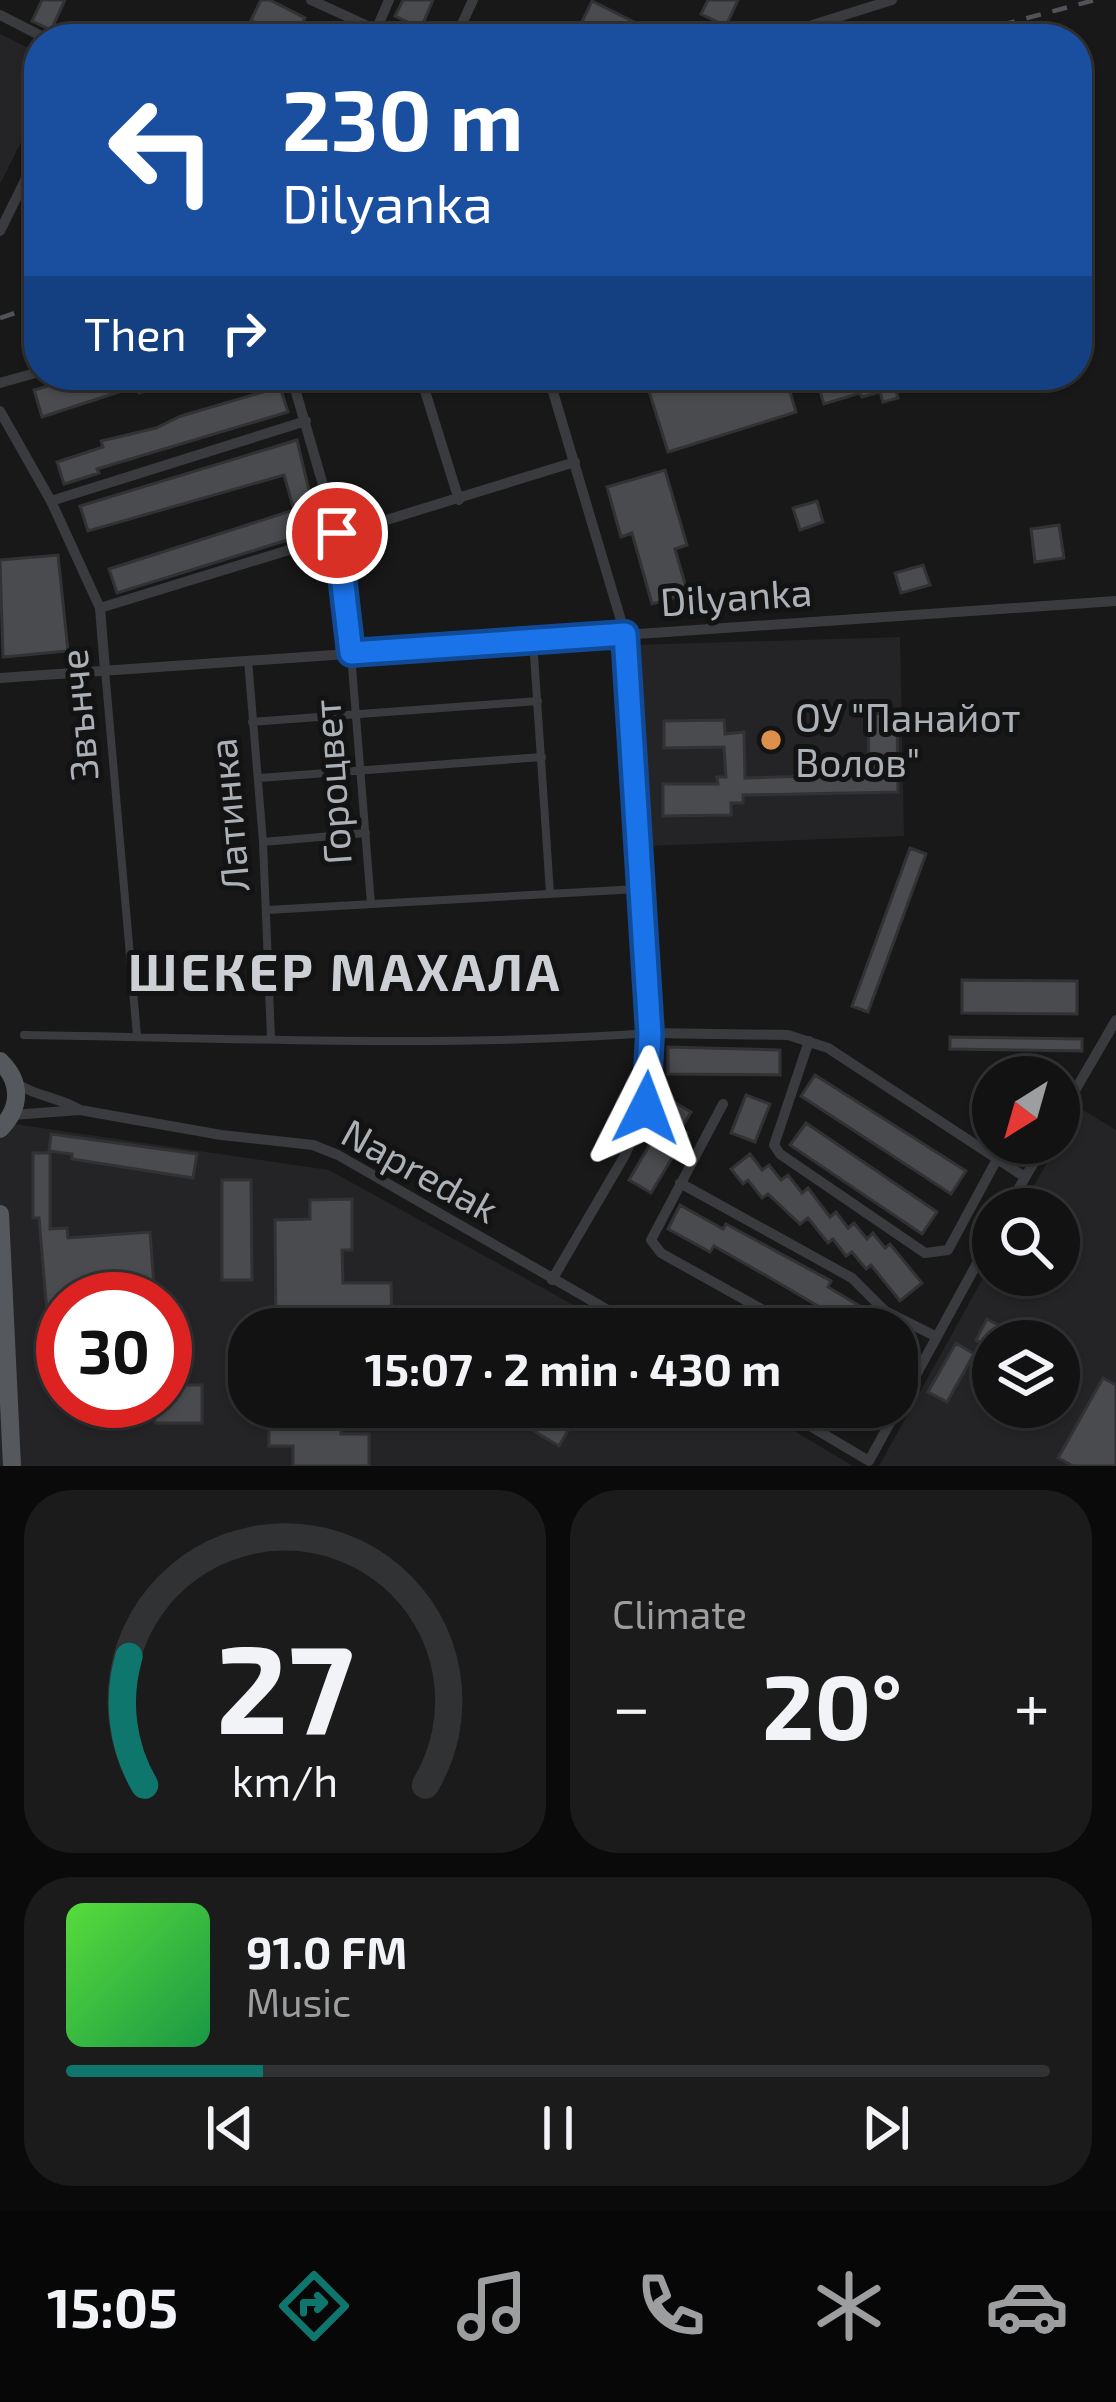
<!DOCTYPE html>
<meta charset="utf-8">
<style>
:root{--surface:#121213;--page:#1b1b1c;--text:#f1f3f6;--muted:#9c9ea0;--line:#313233;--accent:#0f766e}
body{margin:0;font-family:"Exo 2",sans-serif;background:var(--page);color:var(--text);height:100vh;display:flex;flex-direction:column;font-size:45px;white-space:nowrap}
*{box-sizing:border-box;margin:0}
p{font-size:39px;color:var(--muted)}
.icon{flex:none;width:66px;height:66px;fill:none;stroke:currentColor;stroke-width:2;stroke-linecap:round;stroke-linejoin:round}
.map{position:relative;height:1466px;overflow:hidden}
.drawer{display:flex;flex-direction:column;gap:24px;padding:24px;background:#0a0a0a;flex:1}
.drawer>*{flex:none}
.banner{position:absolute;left:24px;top:24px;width:1068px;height:366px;border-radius:48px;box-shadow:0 3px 9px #0004,0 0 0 3px var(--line);background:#1a4fa0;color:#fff;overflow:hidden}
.needle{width:78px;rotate:217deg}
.controls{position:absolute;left:972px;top:1056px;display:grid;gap:24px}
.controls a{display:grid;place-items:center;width:108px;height:108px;border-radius:50%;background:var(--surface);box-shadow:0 3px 9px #0004,0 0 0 3px var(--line);font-size:60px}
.speed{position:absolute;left:36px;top:1272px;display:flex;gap:24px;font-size:60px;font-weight:700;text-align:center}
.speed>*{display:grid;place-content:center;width:156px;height:156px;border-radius:50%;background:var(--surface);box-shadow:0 3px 9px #0004,0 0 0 3px var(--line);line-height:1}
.speed .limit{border:18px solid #d22;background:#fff;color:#111}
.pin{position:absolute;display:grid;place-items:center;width:102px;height:102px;color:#fff;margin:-51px;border:6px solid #fff;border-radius:50%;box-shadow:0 3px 12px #0007}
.me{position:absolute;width:132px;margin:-66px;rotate:3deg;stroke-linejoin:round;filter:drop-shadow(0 0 9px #0008)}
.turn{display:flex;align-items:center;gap:42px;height:252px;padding:0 60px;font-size:54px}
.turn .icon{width:156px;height:156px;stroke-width:2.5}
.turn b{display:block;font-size:84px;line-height:102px}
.then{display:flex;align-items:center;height:114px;padding:0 60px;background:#0003;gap:24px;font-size:45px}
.big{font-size:90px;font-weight:700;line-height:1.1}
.drawer .tile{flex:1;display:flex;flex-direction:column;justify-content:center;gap:18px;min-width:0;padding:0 42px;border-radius:48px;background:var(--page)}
.drawer .dial{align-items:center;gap:0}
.dial svg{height:312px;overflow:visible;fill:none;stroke:var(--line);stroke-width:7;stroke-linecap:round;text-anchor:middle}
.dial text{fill:var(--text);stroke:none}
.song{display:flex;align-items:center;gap:36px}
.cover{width:144px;height:144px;border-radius:18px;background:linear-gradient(135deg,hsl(110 70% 55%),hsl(140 70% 35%))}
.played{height:12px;border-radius:6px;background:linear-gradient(90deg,var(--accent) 20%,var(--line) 20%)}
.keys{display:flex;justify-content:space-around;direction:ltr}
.heat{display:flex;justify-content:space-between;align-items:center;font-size:66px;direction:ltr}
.drawer .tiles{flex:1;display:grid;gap:24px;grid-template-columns:1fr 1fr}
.tile:last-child{grid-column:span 2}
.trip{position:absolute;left:228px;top:1308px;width:690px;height:120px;border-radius:48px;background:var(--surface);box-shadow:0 3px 9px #0004,0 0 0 3px var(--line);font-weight:700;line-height:120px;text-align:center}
.tabs{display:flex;height:192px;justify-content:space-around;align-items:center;background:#070708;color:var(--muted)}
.tabs .icon{width:84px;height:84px}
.tabs .selected{color:var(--accent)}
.tabs b{font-size:54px;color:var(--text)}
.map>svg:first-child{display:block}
.built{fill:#242426;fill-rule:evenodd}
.building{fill:#4a4b4e;stroke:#323235;stroke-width:3}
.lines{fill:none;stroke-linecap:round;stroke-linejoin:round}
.pedestrian{stroke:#393b3e;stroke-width:8}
.minor{stroke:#393b3e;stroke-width:10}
.primary{stroke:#55585c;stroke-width:18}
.rail{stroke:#505357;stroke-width:4.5;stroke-dasharray:15 12;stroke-linecap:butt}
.route-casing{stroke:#114b97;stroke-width:30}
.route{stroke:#1a73e8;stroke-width:21}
.poi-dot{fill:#dc904c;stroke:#131314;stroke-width:4.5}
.labels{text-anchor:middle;stroke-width:10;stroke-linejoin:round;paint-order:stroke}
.street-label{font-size:39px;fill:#abb1b7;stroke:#131314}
.poi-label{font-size:39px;fill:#abb1b7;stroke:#131314;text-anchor:start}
.district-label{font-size:51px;font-weight:bold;letter-spacing:3px;fill:#ccd0d4;stroke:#131314}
</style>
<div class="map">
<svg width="1116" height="1466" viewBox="0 0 1116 1466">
<rect width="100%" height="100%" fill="#181819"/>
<path class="built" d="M 0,34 L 39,53 L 39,106 L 0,184 Z
M 900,637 L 904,836 L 647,846 L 635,645 Z
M 1078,1107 L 1116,1130 L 1116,1466 L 879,1466 L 993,1260 L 993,1275 L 1059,1275 L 1059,1209 L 1021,1209 ZM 993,1341 L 1059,1341 L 1059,1407 L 993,1407 Z
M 0,1118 L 14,1124 L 329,1170 L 617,1329 L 249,1329 L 249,1407 L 754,1407 L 853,1466 L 0,1466 ZM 63,1299 L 165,1299 L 165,1401 L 63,1401 Z"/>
<path class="building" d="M 42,0 L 65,0 L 51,30 L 32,21 Z
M 261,0 L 270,0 L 305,18 L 294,39 L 286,39 L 251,20 Z
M 403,0 L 433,0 L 421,28 L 395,16 Z
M 708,0 L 738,0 L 726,26 L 701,14 Z
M 592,1 L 642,26 L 635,39 L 597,39 L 578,30 Z
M 101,375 L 189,375 L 189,378 L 139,393 L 137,386 L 42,417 L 34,390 L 75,378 L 77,384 Z
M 644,375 L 785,375 L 796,412 L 668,452 Z
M 815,375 L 891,375 L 898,398 L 883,402 L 880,392 L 862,397 L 860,393 L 824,404 Z
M 280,387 L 288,412 L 97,469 L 99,473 L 64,484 L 57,462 L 103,447 L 101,441 L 156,428 L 181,416 Z
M 297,440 L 314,511 L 323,529 L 117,593 L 109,569 L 294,510 L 284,475 L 88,531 L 80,506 Z
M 665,470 L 687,545 L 675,549 L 688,594 L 652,604 L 632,533 L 621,537 L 607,487 Z
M 817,501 L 823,522 L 800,530 L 793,508 Z
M 1059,525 L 1064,558 L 1035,562 L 1031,529 Z
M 58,555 L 68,651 L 3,657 L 0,560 Z
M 923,565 L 930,585 L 901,593 L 895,573 Z
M 897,713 L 898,792 L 743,795 L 743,803 L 731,803 L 731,815 L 663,816 L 663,784 L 718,784 L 717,777 L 726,777 L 724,747 L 664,748 L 664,721 L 724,720 L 725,734 L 744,732 L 745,778 L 869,774 L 868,714 Z
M 910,848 L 926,854 L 868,1012 L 852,1006 Z
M 962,980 L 1077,981 L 1077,1014 L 962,1013 Z
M 950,1037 L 1082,1039 L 1082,1051 L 950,1049 Z
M 668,1047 L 780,1050 L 780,1075 L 668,1074 Z
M 815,1075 L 966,1171 L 951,1194 L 801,1096 Z
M 746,1095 L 770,1104 L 755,1142 L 731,1133 Z
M 669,1099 L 691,1112 L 681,1129 L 687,1133 L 651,1193 L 629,1180 L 663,1122 L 657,1118 Z
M 806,1123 L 937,1212 L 922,1234 L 790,1145 Z
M 51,1134 L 197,1154 L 193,1178 L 72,1159 L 72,1154 L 49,1151 Z
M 33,1153 L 50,1153 L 50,1229 L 67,1228 L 68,1238 L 150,1232 L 155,1299 L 63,1299 L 63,1323 L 48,1324 L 39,1218 L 33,1218 Z
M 750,1154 L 762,1170 L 769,1165 L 781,1180 L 788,1175 L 802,1193 L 808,1188 L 830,1217 L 836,1212 L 848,1228 L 854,1223 L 867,1239 L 873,1233 L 885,1248 L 890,1244 L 922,1283 L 900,1301 L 871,1265 L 866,1269 L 852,1252 L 846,1256 L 833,1239 L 828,1243 L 808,1218 L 800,1224 L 768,1194 L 762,1198 L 748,1180 L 743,1184 L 731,1169 Z
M 222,1180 L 251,1180 L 252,1280 L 222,1280 Z
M 352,1199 L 352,1250 L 342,1250 L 343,1283 L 391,1283 L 392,1329 L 276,1329 L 275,1220 L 310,1219 L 310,1200 Z
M 680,1205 L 723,1229 L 726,1224 L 831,1281 L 828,1287 L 875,1315 L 868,1329 L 845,1329 L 815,1312 L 818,1306 L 772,1279 L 714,1246 L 710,1252 L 668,1229 Z
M 987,1319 L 1028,1341 L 993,1341 L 993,1349 L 976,1340 Z
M 956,1343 L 974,1354 L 947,1402 L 928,1392 Z
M 1103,1378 L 1116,1385 L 1116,1466 L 1073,1466 L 1058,1458 Z
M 165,1385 L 202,1385 L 202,1423 L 155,1423 L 154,1401 L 165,1401 Z
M 269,1407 L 342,1407 L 341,1434 L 369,1434 L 369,1466 L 293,1466 L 293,1446 L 269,1446 Z
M 525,1407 L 582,1407 L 559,1446 L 517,1421 Z"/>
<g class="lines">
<path class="pedestrian" d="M 533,640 L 550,893
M 351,654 L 371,904
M 248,660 L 263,842 L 271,1038
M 105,670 L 137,1036
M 252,722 L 538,701
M 259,778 L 542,757
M 263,842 L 366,833
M 267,910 L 638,889
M 24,1035 C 232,1038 442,1048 650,1033"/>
<path class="minor" d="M 311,0 L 396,39
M 0,15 L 47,39
M 376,30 L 389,0
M 455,39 L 473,0
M 768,39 L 892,0
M 0,231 L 39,152
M 291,375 L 337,533 L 351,653
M 420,375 L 459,500
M 548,375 L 625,634 L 650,1033 L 646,1109 L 625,1155 L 552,1280
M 0,383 L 39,372
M 0,411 L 51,501 L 100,608 L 105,670
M 51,501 L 306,421
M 100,608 L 575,462
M 0,678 L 1116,601
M 650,1033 L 788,1035 L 828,1048 L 1025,1177
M 809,1041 L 774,1145 L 780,1154 L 925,1253 L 948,1250 L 996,1161
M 16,1083 C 36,1097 59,1097 80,1110 L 221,1135 L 313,1145 L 338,1155 L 641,1329
M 723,1104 L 651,1240 L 661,1253 L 797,1329
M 12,1115 L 80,1110
M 1059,1118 L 1116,1020
M 680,1183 L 852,1278 L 885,1311 L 937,1337
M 1007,1209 L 1045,1143
M 778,1407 L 869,1461 L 993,1234"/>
<path class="primary" d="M 0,1061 C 22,1082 21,1108 0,1129
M 0,1214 L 12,1466"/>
<path class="rail" d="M 948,39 L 1095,0
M 0,318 L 39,305"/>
</g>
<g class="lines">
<g class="route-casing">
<path id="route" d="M 337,533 L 351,653 L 625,634 L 650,1034 L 646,1108"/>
</g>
<use href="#route" class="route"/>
</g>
<circle class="poi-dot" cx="771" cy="740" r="12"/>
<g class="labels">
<g class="street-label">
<text transform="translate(736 597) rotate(-4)" y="14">Dilyanka</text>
<text transform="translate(79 715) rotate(-95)" y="14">Звънче</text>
<text transform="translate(332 782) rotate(-94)" y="14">Гороцвет</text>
<text transform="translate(229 815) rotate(-95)" y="14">Латинка</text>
<text transform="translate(420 1171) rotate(29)" y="14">Napredak</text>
</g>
<g class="poi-label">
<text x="795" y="732">ОУ "Панайот<tspan x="795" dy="45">Волов"</tspan></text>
</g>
<g class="district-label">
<text x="345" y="991">ШЕКЕР МАХАЛА</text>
</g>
</g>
</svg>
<div class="controls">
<a><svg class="needle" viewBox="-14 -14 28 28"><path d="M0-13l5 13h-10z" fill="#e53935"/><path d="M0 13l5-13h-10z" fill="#9c9ea0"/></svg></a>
<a><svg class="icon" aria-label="search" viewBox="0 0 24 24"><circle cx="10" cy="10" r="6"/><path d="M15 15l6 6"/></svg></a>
<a><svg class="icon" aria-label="layers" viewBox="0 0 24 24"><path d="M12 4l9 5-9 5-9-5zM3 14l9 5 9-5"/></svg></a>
</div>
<div class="speed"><div class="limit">30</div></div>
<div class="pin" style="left:337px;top:533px;background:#d93025"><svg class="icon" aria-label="arrive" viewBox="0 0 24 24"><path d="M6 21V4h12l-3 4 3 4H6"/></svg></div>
<svg class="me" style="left:646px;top:1108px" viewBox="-20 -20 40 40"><path d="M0-17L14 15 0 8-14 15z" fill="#1a73e8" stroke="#fff" stroke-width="4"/></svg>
<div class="trip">15:07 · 2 min · 430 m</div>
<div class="banner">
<div class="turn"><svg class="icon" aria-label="left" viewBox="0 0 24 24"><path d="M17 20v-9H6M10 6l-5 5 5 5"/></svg><div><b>230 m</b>Dilyanka</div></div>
<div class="then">Then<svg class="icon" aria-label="right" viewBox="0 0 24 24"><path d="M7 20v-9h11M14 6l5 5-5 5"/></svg></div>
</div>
</div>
<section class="drawer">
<div class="tiles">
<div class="tile dial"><svg viewBox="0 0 100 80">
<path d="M14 69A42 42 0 1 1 86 69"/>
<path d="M14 69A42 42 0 0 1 10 36" stroke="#0f766e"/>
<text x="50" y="56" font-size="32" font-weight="700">27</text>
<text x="50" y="72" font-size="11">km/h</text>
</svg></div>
<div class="tile"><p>Climate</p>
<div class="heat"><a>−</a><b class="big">20°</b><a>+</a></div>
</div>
<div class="tile">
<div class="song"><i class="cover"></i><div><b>91.0 FM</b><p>Music</p></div></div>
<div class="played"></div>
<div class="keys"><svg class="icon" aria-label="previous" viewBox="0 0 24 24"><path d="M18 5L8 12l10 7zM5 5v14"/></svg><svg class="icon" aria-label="pause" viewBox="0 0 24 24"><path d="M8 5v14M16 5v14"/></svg><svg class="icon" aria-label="next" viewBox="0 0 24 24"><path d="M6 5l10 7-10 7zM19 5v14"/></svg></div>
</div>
</div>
</section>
<nav class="tabs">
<b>15:05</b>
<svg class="icon selected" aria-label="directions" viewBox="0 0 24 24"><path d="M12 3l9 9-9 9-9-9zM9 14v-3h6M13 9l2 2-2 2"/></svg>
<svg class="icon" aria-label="music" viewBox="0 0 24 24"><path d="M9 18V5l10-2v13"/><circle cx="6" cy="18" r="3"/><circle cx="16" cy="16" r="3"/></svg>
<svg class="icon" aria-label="phone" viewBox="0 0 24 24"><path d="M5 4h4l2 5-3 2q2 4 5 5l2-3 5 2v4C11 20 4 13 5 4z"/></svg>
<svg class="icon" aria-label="climate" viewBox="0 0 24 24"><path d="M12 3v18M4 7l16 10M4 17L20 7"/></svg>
<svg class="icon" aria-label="car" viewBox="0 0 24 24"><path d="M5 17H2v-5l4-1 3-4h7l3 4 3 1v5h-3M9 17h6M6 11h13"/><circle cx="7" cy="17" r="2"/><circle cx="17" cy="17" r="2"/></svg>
</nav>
